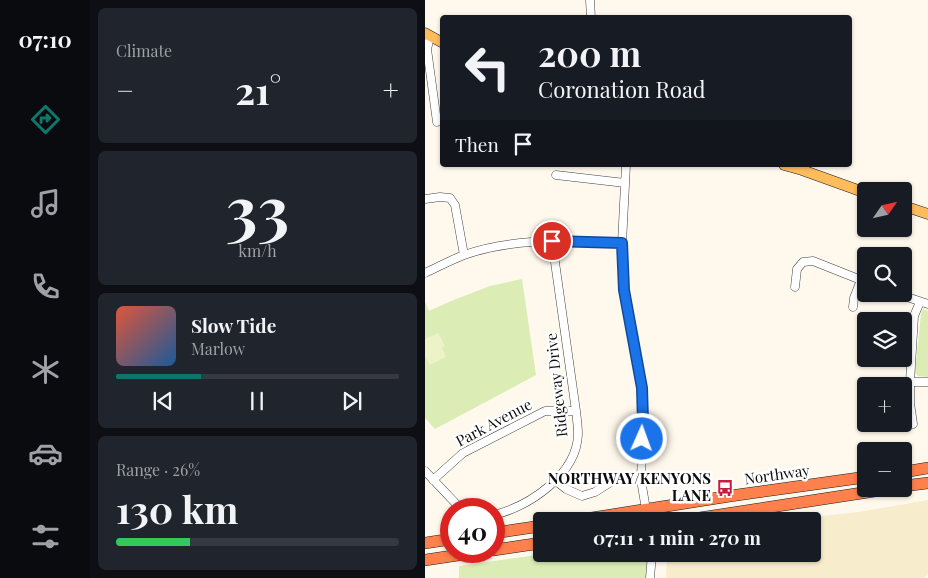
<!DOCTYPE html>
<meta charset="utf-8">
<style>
:root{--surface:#171b24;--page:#20242c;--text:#f1f3f6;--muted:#9ea1a6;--line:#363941;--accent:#0f766e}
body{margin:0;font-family:"Playfair Display",serif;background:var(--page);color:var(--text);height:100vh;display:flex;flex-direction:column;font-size:19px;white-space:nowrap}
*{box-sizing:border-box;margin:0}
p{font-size:16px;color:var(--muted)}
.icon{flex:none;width:28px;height:28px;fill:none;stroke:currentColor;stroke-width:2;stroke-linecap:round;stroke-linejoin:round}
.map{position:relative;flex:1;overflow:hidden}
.side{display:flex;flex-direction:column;gap:8px;padding:8px;background:#0d0f14;width:335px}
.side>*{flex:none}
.guide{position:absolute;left:15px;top:15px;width:412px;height:152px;border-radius:5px;box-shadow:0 1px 4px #0004;background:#171b24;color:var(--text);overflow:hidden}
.needle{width:32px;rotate:56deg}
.buttons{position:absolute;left:432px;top:182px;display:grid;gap:10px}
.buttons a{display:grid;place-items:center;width:55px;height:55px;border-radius:5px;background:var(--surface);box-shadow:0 1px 4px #0004;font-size:25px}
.speed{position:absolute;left:15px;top:498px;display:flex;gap:10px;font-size:25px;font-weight:700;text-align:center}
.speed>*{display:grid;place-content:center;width:65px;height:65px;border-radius:50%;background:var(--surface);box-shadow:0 1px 4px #0004;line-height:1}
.speed .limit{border:8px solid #d22;background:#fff;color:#111}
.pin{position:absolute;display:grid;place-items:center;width:42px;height:42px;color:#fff;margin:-21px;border:2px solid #fff;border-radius:50%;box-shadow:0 1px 5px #0007}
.me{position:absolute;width:55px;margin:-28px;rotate:2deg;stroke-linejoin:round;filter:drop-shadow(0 0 4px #0008)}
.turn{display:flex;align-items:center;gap:18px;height:105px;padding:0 15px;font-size:22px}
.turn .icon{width:65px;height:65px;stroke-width:2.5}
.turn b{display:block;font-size:35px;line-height:42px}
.then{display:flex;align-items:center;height:48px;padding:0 15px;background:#0003;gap:10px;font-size:19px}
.big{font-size:38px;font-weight:700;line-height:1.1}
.side .tile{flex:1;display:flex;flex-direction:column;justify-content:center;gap:8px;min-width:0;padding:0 18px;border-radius:8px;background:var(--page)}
.side .dial{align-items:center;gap:0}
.dial b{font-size:65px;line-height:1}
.song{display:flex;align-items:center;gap:15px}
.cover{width:60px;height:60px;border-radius:8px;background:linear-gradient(135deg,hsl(10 70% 55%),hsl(210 70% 35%))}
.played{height:5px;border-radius:2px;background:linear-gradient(90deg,var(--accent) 30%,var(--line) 30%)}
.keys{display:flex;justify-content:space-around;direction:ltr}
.heat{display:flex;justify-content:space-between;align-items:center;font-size:28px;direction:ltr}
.charge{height:8px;border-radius:4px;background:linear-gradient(90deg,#34c759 26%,var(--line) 0)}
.trip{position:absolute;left:108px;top:512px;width:288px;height:50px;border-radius:5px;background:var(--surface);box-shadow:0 1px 4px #0004;font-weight:700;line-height:50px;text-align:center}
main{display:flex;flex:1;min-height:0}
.tabs{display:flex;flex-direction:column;width:90px;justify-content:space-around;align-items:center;background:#090b0e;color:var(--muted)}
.tabs .icon{width:35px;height:35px}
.tabs .on{color:var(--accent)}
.tabs b{font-size:22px;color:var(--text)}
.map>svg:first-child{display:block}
.farmland{fill:#f7eccb}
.green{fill:#dbecb4}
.pitch{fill:#ebf3c7}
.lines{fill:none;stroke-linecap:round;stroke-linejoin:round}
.minor-casing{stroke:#404040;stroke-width:9}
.major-casing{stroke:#1e1e1e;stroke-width:11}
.highway-casing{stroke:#1e1e1e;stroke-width:12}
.minor{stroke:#fff;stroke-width:8}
.major{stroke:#ffbc5d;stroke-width:10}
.highway{stroke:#fd804d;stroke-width:11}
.route-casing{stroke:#114b97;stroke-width:12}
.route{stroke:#1a73e8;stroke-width:9}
.labels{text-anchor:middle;stroke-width:5;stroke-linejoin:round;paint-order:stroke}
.street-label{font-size:15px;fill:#0d0d0d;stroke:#fff}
.poi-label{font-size:15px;font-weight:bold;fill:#0d0d0d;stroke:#fff;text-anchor:end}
</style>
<main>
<nav class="tabs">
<b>07:10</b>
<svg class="icon on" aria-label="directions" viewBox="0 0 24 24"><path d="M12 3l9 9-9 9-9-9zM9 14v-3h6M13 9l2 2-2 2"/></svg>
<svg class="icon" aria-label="music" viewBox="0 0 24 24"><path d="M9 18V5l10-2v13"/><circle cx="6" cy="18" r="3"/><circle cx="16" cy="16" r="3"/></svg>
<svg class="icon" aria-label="phone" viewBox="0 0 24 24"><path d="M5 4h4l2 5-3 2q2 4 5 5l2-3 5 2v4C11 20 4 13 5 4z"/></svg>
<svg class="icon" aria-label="climate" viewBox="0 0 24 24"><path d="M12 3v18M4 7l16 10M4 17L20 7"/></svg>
<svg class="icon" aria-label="car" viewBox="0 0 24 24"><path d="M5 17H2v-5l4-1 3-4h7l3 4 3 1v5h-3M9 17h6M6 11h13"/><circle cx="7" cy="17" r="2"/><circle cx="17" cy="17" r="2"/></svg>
<svg class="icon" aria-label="filters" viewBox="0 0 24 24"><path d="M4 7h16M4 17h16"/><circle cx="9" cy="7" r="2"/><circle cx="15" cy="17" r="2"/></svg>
</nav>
<section class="side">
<div class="tile"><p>Climate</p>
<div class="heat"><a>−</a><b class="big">21°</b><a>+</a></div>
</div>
<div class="tile dial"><b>33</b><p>km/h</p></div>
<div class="tile">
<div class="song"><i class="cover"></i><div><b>Slow Tide</b><p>Marlow</p></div></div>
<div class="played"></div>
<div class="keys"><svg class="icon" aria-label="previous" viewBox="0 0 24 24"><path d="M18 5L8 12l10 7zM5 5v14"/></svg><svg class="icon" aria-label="pause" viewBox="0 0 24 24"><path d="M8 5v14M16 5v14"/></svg><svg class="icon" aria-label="next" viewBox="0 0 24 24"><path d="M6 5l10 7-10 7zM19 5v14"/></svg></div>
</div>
<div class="tile"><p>Range · 26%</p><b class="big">130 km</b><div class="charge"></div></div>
</section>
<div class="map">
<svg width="503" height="578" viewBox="0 0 503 578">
<rect width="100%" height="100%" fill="#fff9ed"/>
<path class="farmland" d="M 503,500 L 503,572 L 500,578 L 241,578 L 242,558 L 245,554 L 386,554 L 386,521 L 364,521 L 377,518 L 434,512 Z"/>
<path class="green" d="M 97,279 L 111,375 L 10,429 L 0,418 L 0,302 L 4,311 L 26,301 L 65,286 Z
M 498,309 L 503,311 L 503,377 L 493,376 L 490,373 L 496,314 Z
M 119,554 L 225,554 L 223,578 L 34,578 L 34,566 Z"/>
<path class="pitch" d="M 13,333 L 20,346 L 17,348 L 21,357 L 5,365 L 0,356 L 0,339 Z"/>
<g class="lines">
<g class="minor-casing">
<path id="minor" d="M 165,0 L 166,18
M 5,37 L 2,49 L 12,122
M 201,165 L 197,243 L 199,290 L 217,388 L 218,422 L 216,480 L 223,521
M 131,175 L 200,183
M 0,199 L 15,197 L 25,198 L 30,205 L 39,255
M 0,273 C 13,267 26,260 39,255 C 90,237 144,241 197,243
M 370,287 L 372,269 L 378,262 L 388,261 L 441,282
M 473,294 L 503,304
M 428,307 L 429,298 L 436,280
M 485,382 L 503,382
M 488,424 L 485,403 L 485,382 L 489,316 L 495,302
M 0,471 L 36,509
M 8,480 L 38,453 L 120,411 L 151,411
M 131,481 L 141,489 L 157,496 L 170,492 L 189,480
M 69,515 C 104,506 152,475 153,434 C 153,427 152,419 151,411 L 127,241
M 225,578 L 227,554"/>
</g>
<g class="major-casing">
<path id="major" d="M 0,33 L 18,43
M 359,165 L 377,170 L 441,193
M 479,206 L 503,214"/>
</g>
<g class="highway-casing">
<path id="highway" d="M 479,472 L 503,468
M 479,486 L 503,483
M 148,521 L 305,496 L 441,477
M 255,521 L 463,489
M 69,533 L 116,526
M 0,543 L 26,539
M 69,550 L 116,543
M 0,560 L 60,551"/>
</g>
<use href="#minor" class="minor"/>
<use href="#major" class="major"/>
<use href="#highway" class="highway"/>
</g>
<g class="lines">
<g class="route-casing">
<path id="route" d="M 127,241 L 197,243 L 199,290 L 217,388 L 218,422 L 217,439"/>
</g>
<use href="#route" class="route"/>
</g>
<defs>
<g id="bus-bare" transform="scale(1.35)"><path d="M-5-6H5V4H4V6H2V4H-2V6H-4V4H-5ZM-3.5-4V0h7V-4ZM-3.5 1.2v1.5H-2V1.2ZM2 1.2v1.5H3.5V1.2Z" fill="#c61c41" stroke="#fff" stroke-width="2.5" paint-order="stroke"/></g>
</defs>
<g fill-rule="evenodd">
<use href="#bus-bare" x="300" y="488"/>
</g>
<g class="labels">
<g class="street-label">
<text transform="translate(132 385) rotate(-96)" y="5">Ridgeway Drive</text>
<text transform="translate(69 423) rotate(-28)" y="5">Park Avenue</text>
<text transform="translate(352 475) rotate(-8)" y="5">Northway</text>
</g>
<g class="poi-label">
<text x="286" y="484">NORTHWAY/KENYONS<tspan x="286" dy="17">LANE</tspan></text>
</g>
</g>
</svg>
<div class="buttons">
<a><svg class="needle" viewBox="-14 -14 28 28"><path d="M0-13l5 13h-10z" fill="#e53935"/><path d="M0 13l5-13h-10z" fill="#9ea1a6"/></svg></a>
<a><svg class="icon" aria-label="search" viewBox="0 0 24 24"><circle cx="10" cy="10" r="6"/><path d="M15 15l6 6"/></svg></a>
<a><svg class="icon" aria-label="layers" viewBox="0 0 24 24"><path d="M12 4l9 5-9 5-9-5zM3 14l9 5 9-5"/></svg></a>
<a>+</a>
<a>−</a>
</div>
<div class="speed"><div class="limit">40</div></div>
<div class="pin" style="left:127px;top:241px;background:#d93025"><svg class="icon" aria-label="arrive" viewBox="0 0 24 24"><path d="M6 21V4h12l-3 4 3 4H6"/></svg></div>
<svg class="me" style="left:217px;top:439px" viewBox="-20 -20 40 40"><circle r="17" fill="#1a73e8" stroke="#fff" stroke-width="3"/><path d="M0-11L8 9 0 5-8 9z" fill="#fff"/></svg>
<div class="trip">07:11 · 1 min · 270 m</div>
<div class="guide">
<div class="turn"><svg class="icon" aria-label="left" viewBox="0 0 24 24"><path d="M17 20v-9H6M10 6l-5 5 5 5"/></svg><div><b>200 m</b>Coronation Road</div></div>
<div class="then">Then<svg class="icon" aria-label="arrive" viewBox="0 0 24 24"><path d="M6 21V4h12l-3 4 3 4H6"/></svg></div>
</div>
</div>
</main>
